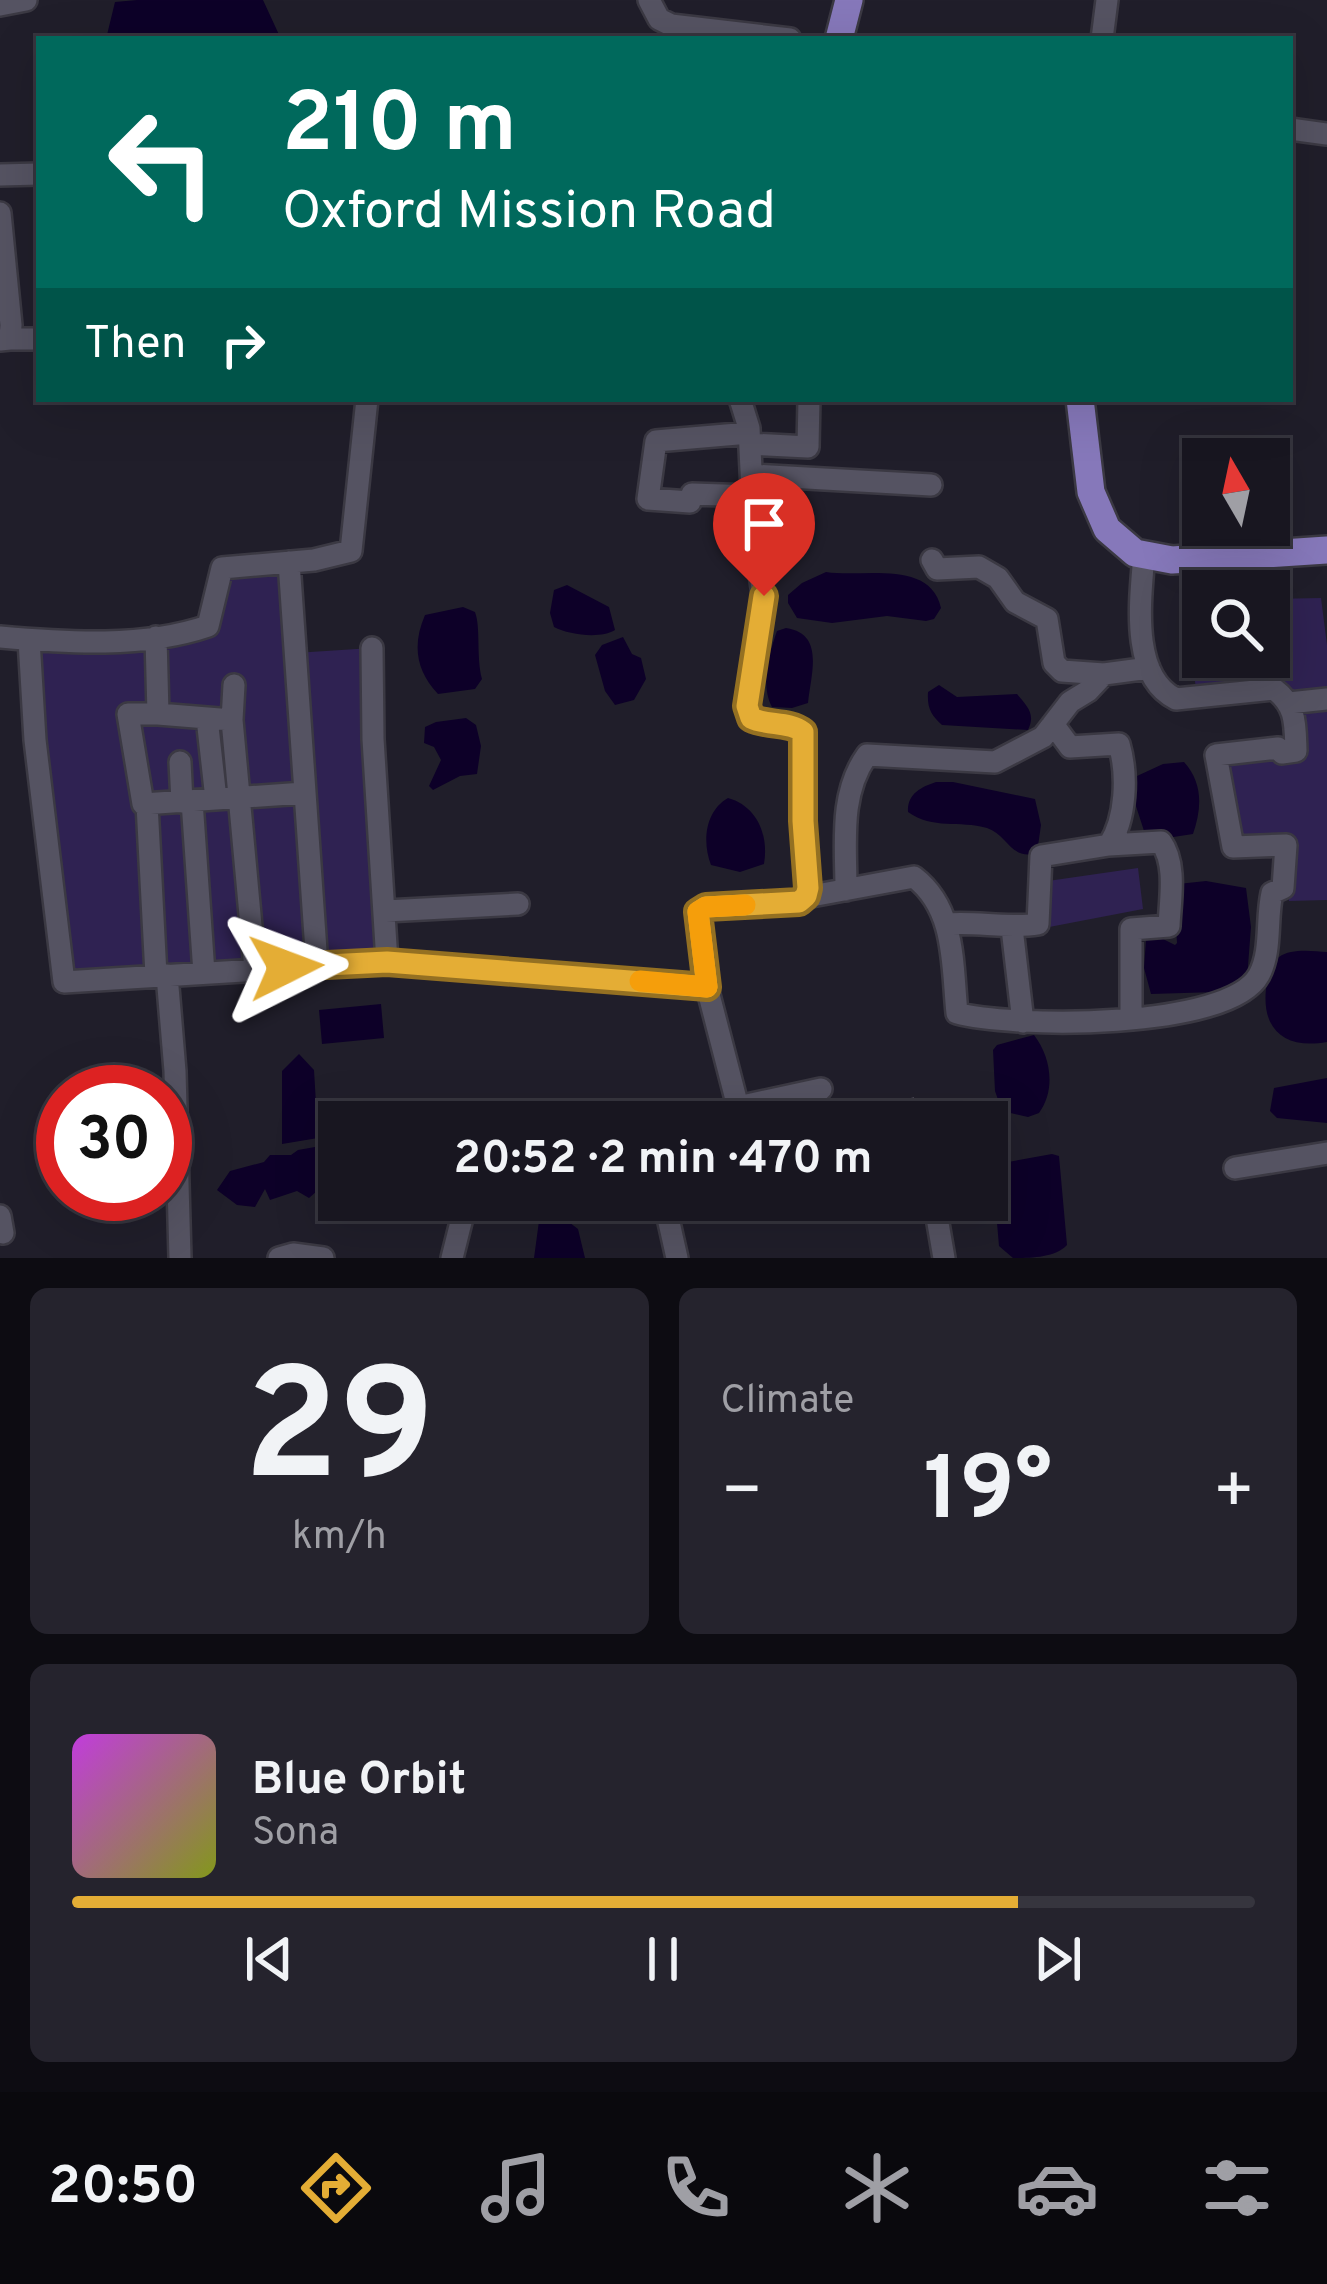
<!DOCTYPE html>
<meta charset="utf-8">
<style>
:root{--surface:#181620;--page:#25232d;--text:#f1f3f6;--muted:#9f9fa5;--line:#36353e;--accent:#e4ad35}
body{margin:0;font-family:Overpass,sans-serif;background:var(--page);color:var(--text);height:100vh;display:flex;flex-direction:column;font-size:45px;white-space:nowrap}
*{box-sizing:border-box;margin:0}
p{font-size:39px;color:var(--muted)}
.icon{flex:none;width:66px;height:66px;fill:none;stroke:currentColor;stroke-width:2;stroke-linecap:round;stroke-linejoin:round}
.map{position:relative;height:1258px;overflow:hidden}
.panel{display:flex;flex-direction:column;gap:30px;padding:30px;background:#0d0c12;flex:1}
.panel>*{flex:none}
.banner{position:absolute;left:36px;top:36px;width:1257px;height:366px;border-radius:0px;box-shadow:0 12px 48px #0002,0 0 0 3px var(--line);background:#00695c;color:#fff;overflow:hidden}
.needle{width:78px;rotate:351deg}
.fabs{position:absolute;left:1182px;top:438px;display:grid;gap:24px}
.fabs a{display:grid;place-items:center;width:108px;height:108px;border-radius:0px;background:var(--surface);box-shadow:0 12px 48px #0002,0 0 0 3px var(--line);font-size:60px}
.speed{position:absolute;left:36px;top:1065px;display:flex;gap:24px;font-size:60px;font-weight:700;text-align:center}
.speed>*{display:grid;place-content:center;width:156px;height:156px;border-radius:50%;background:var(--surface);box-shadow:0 12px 48px #0002,0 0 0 3px var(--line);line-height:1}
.speed .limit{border:18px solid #d22;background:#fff;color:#111}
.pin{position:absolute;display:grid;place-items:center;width:102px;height:102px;color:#fff;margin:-123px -51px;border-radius:50% 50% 50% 0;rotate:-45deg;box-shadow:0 0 12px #0007}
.pin .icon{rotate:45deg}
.me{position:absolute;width:132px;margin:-66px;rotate:87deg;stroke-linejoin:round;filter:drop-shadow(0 0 9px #0008)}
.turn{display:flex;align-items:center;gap:42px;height:252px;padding:0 48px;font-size:54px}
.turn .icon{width:156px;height:156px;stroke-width:2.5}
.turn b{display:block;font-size:84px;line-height:102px}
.then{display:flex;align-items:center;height:114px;padding:0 48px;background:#0003;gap:24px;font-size:45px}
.big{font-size:90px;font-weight:700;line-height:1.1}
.panel .tile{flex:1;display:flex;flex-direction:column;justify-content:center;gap:18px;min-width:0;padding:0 42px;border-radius:18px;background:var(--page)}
.panel .dial{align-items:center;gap:0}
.dial b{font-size:156px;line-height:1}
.song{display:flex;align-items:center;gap:36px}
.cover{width:144px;height:144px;border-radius:18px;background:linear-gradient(135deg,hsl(290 70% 55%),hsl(70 70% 35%))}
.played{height:12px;border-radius:6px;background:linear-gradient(90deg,var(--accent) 80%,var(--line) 80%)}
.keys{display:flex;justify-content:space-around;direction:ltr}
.heat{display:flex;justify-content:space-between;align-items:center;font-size:66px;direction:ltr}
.panel .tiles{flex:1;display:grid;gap:30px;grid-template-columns:1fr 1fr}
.tile:last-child{grid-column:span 2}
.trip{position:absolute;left:318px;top:1101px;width:690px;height:120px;border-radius:0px;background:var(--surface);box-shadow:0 12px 48px #0002,0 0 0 3px var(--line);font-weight:700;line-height:120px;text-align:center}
.dock{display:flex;height:192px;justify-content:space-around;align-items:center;background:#0a090d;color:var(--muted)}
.dock .icon{width:84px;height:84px}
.dock .current{color:var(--accent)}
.dock b{font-size:54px;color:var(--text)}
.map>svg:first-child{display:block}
.green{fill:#2f2252}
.water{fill:#0d0028}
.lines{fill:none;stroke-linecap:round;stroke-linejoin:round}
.minor-casing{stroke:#3b3943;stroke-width:26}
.major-casing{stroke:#3b3943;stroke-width:32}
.path{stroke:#5b5964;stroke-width:3;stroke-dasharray:12 6;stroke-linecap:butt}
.minor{stroke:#555362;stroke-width:21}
.major{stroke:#8678ba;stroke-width:27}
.route-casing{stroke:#947022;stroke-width:30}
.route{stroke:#e4ad35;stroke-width:21}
.slow{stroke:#f59e0b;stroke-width:21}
</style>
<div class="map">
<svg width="1327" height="1258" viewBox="0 0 1327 1258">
<rect width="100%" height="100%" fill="#201e2a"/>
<path class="green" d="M 289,562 L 295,653 L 372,648 L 387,962 L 64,982 L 29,640 L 208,626 L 216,580 Z
M 1321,598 L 1327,645 L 1327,695 L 1196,689 L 1185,606 L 1192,600 L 1203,600 L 1203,657 L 1269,657 L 1269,599 Z
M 1299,704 L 1327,704 L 1327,900 L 1289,901 L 1287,841 L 1236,842 L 1226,758 L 1282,757 Z
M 1138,868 L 1143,909 L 1044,928 L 1041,882 Z"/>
<path class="water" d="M 137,0 L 263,0 L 281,39 L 106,39 L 115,2 Z
M 826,572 C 863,578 930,559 941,608 L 934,619 L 926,621 L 887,616 L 832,623 L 797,618 L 788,603 L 788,595 L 802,583 Z
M 567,585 L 609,607 L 615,630 C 601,639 569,635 554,627 L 550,613 L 554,590 Z
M 463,607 L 475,612 C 481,628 476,656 482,679 L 475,689 L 438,694 C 416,671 412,645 425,615 Z
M 786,628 C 825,634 811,673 808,703 L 792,708 L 772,707 C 760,684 769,654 777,631 Z
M 623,637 L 632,654 L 641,658 L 646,679 L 634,700 L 615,705 L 605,691 L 595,655 L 602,645 Z
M 939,685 L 957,697 L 1017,694 C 1027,706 1036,714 1028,730 L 942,725 C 931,715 927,708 928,692 Z
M 466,718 L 476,725 L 481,746 L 477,774 L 460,776 L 433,790 L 429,786 L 441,760 L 434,747 L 424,743 L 425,727 L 436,722 Z
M 1184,762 C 1203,783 1202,808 1193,834 L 1167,838 L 1145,834 L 1134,800 L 1137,776 L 1163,764 Z
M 936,782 L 953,782 L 1035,799 L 1041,825 L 1037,853 C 1011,861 1008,835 987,828 C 959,820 933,830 908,812 C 907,794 921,787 936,782 Z
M 728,798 C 757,806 769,835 764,864 L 740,872 L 711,865 C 702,842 705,811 728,798 Z
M 1206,881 L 1246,888 L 1251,927 L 1247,979 L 1217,992 L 1151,994 L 1144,968 L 1146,940 L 1155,935 L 1175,945 L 1177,943 L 1174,895 L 1178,884 Z
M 1327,952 L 1327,1042 C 1283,1050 1259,1028 1267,982 C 1268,972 1271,963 1279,957 C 1291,948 1313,951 1327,952 Z
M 381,1004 L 384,1038 L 322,1044 L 319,1010 Z
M 1034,1035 C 1051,1057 1056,1090 1039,1113 L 1028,1117 L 1002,1111 L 995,1091 L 993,1050 L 997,1045 Z
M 299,1054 L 314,1070 L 318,1138 L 282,1144 L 282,1071 Z
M 1327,1078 L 1327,1123 L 1277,1118 L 1270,1111 L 1274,1088 Z
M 315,1147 L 328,1155 L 333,1177 L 309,1198 L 297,1191 L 270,1200 L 265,1189 L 255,1207 L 237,1205 L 217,1190 L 230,1171 L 264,1162 L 270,1155 L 291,1155 L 298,1150 Z
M 1052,1154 L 1059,1156 L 1067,1245 C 1055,1258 1030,1258 1013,1258 L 999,1246 L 993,1176 L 997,1164 Z
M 549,1207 L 578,1229 L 585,1258 L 534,1258 L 539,1221 Z"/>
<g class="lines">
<g class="minor-casing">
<path id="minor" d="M 649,0 L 659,19 L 671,25 L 790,39
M 0,5 L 26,0
M 1102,39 L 1107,0
M 1290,129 L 1327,134
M 0,175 L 39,174
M 0,213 L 11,325 L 10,339 L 0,340
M 10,339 L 39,339
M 749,433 L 656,441 L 648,499 L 690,502 L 692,494 L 753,496
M 750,444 L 808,447 L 809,399
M 752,475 L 931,485
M 932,560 L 937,569 L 979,567 L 998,578 L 1015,602 L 1047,619 L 1054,663 L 1062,671 L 1104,674 L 1149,668
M 289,562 L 317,965
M 0,637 C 67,643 144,648 208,626 L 222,568 L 314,560 L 351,551 L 367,399
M 156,637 L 158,714 L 128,714 L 143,804 L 304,793
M 29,640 L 35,740 L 64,982 L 387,962 L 707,987
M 372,648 L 373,739 L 387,962
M 1289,703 L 1327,699
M 158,714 L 232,720 L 255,969
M 207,718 L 216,799
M 232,720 L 234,685
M 180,762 L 182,802
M 192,801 L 204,973
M 147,804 L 156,975
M 1109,845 L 1161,842 C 1177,864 1170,900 1169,926 L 1131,929 L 1131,1019
M 846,890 C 846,844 839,794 867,755 L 995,762 L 1043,737 L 1070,702 L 1088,691 L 1104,674
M 806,897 L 914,877 C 956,909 952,965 957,1013 C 1011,1028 1229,1030 1259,975 C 1272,951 1266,919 1272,893 L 1283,888 L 1286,845 L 1233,847 L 1216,755 L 1278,748 L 1282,753 L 1296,751 C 1295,725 1297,706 1274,689 L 1176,699 C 1129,676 1141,596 1144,554
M 386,911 L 518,904
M 946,924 C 977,921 1006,929 1038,924 L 1041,856 L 1109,845 C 1126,819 1128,775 1119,744 L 1070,747 L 1053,724
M 1012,928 L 1023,1022
M 167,975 L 175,1071 L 180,1258
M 738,1107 L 821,1089
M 691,1122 L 731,1113 L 738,1107 L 707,987 L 698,912 L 707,907 L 798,902 L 806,897 L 809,888 L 803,821 L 803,732 C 789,721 767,726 751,718 L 747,706 L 763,595 L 754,532 L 749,428 L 740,399
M 1235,1168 L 1327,1153
M 664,1200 L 677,1258
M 934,1200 L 944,1258
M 0,1216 L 3,1233
M 279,1258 L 293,1254 L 323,1258
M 452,1258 L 463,1214"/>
</g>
<g class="major-casing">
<path id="major" d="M 839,39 L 849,0
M 1080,399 L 1091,492 L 1107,529 L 1135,553 L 1172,560 L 1327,550"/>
</g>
<path class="path" d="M 824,1109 L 826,1120 L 917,1098 L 920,1122"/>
<use href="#minor" class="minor"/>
<use href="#major" class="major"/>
</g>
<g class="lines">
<g class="route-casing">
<path id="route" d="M 286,967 L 387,962 L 707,987 L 698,912 L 706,907 L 799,902 L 806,896 L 808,888 L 803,821 L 803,732 C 789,721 767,726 751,718 L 747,706 L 764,596"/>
</g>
<use href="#route" class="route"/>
<path class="slow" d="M 640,981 L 707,987 L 698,912 L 706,907 L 745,905"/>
</g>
</svg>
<div class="fabs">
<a><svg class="needle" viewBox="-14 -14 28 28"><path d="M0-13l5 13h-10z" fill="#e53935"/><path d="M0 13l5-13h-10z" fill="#9f9fa5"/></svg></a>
<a><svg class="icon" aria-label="search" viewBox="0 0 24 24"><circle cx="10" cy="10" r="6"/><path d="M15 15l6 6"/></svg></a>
</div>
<div class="speed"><div class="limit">30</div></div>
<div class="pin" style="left:764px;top:596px;background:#d93025"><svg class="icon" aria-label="arrive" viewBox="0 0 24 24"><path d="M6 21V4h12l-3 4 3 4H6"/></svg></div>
<svg class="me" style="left:286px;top:967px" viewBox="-20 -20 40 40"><path d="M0-17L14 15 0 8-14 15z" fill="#e4ad35" stroke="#fff" stroke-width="4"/></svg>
<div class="trip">20:52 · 2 min · 470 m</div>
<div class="banner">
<div class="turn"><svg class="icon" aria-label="left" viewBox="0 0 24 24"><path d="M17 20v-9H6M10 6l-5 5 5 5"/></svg><div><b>210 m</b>Oxford Mission Road</div></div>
<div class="then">Then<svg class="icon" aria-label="right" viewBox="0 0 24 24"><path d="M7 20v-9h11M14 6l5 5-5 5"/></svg></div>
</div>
</div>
<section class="panel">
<div class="tiles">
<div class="tile dial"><b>29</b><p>km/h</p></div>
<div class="tile"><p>Climate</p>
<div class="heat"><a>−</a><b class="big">19°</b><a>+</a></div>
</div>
<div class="tile">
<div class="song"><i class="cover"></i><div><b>Blue Orbit</b><p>Sona</p></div></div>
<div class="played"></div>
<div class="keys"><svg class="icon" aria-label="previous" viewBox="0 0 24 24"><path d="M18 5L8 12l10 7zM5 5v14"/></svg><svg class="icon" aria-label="pause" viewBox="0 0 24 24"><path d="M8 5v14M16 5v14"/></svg><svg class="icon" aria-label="next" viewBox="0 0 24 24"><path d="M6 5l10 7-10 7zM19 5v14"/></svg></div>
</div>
</div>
</section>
<nav class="dock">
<b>20:50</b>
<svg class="icon current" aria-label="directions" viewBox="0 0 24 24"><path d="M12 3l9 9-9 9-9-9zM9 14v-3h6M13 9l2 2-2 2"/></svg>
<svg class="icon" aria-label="music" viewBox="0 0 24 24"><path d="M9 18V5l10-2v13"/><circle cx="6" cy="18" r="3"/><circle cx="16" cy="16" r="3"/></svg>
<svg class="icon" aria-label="phone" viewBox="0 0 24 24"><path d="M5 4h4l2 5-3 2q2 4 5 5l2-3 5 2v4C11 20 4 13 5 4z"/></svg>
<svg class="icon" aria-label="climate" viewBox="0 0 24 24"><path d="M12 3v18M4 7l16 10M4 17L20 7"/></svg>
<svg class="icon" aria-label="car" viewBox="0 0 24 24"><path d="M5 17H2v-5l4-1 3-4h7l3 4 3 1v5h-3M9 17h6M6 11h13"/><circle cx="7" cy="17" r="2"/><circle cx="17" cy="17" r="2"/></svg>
<svg class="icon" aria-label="filters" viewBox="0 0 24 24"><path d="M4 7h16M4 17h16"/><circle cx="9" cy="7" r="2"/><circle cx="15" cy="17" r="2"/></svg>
</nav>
